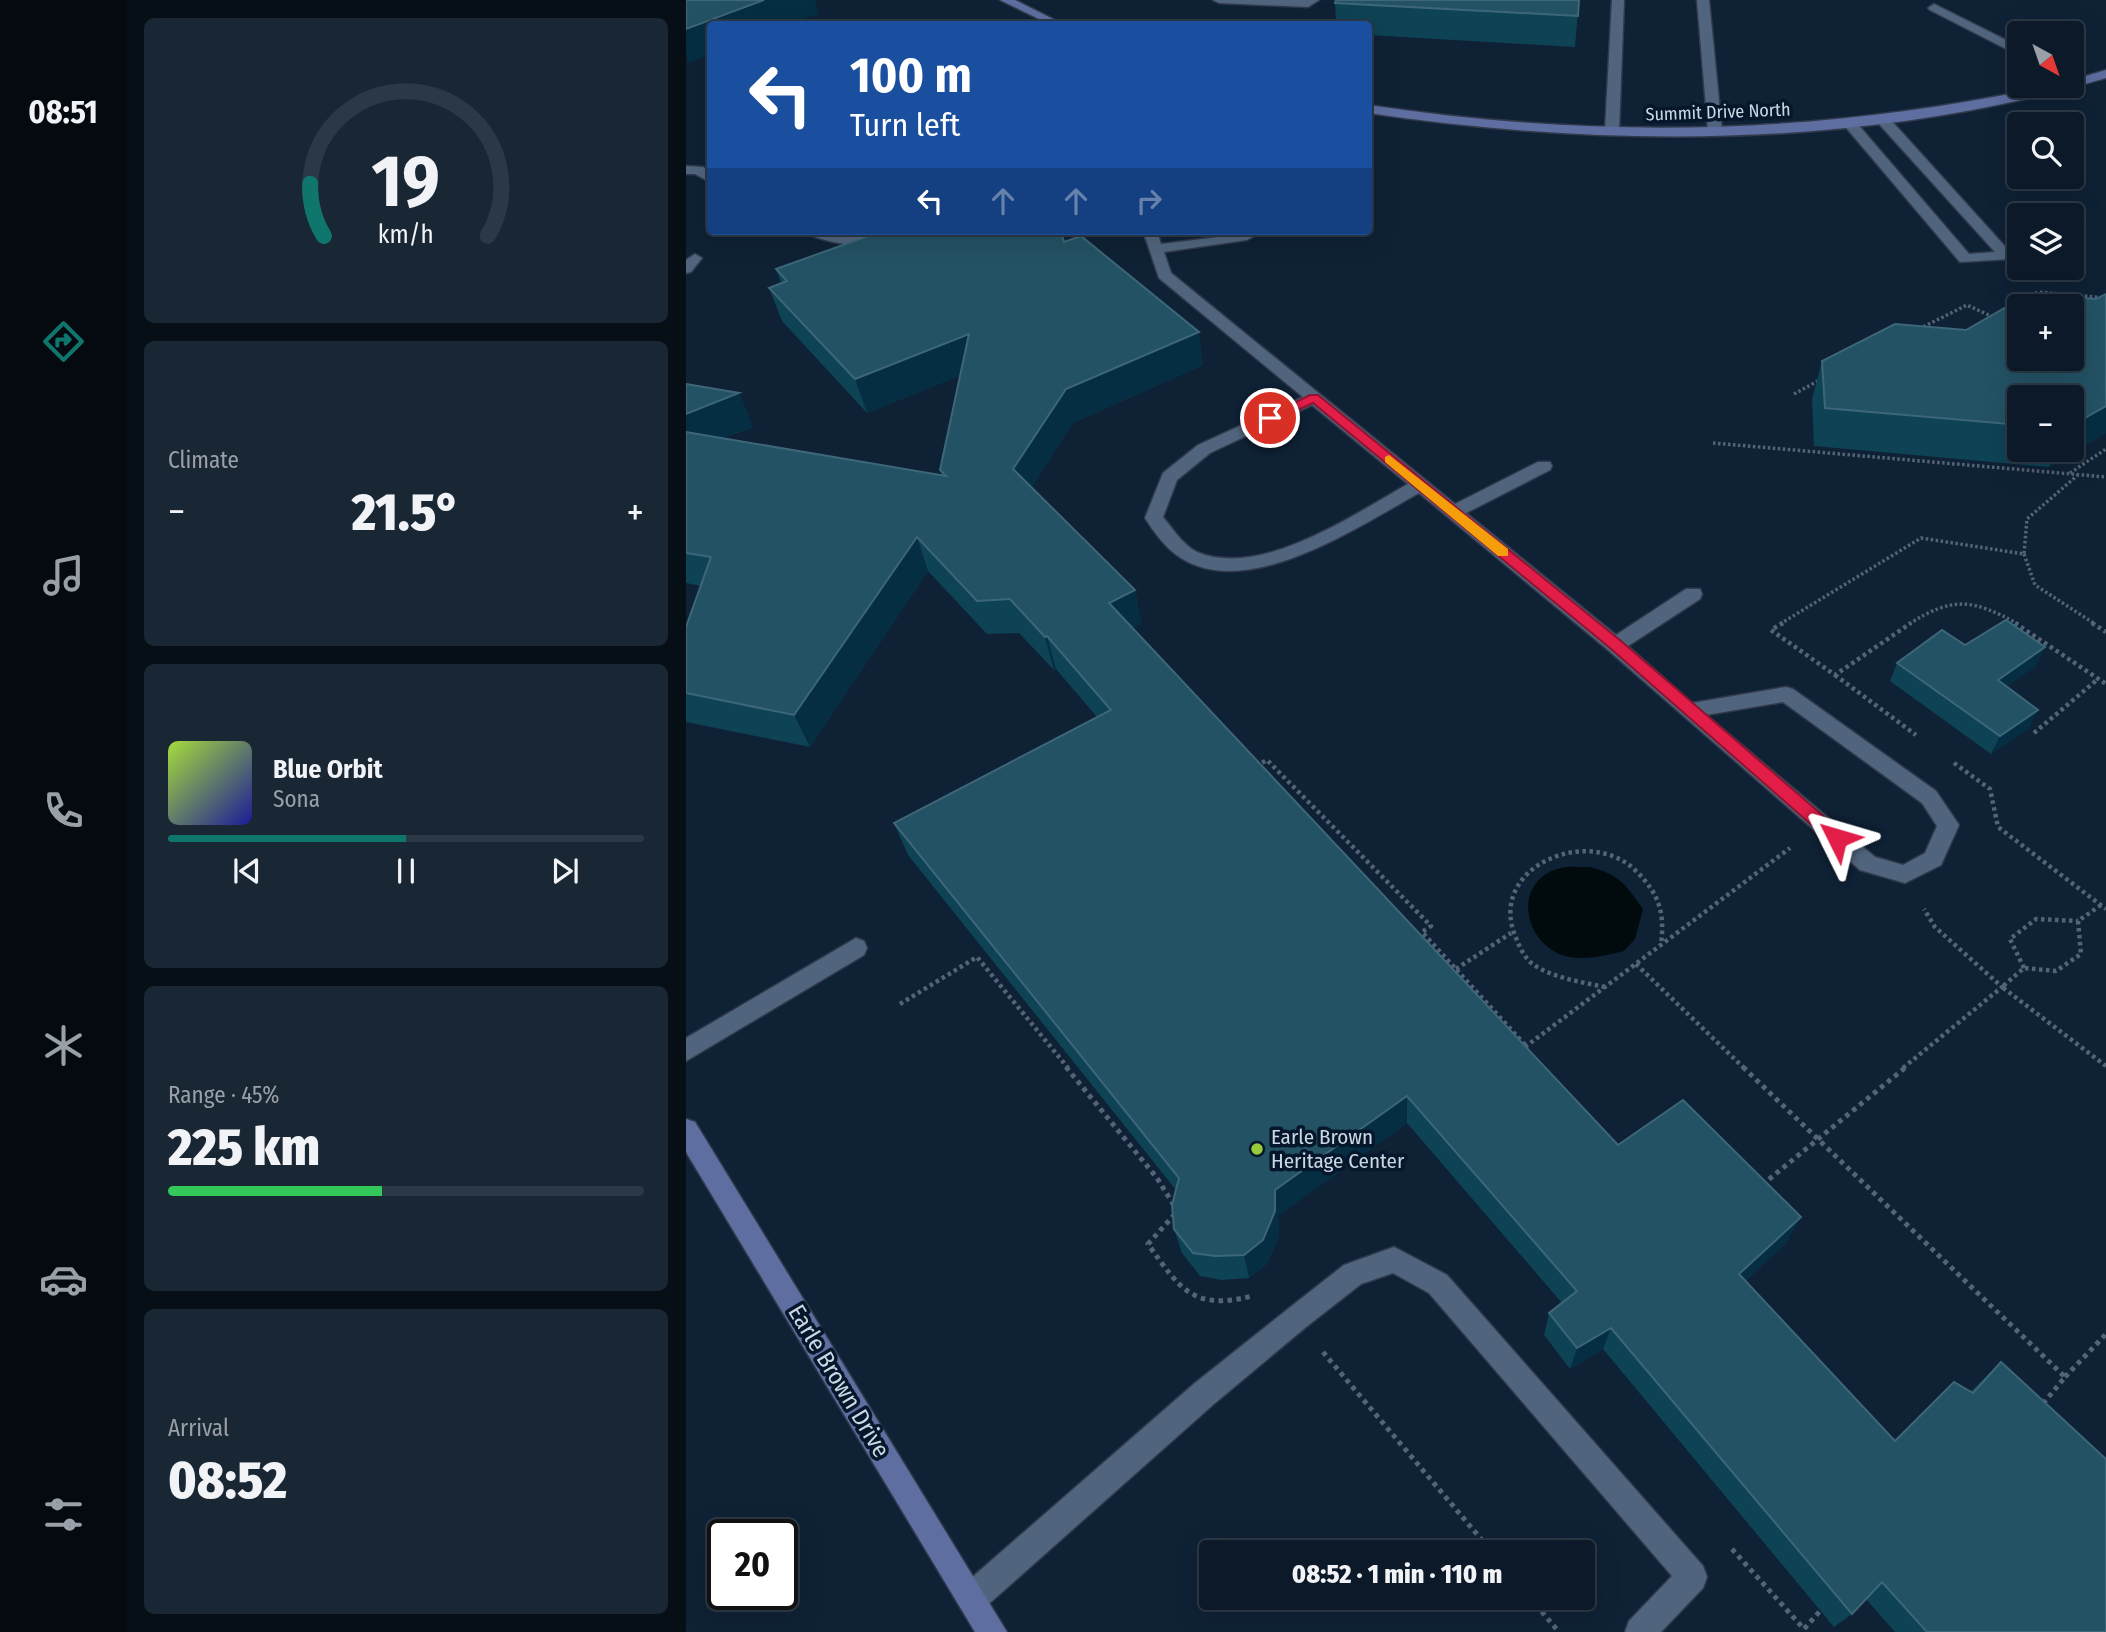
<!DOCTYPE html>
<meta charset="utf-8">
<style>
:root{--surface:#0b1928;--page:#192634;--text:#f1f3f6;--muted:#9aa0a8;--line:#2b3845;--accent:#0f766e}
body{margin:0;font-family:"Fira Sans Condensed",sans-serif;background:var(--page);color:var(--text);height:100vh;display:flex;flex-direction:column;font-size:26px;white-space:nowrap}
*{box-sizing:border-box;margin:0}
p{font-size:23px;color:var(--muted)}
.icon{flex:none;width:38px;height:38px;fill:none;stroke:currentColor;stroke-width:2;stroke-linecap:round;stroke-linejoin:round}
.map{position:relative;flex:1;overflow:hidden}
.panel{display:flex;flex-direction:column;gap:18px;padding:18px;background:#060e16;width:560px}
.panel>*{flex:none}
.banner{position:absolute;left:21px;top:21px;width:665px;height:214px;border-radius:7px;box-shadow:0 7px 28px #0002,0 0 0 2px var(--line);background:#1a4fa0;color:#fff;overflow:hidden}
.needle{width:46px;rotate:140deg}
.buttons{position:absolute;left:1321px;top:21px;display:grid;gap:14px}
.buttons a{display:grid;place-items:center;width:77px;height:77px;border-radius:7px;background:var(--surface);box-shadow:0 7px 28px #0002,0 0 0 2px var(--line);font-size:35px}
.speed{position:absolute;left:21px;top:1519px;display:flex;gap:14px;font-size:35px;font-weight:700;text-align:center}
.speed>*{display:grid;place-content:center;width:91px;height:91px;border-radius:50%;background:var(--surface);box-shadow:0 7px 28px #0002,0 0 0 2px var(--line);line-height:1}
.speed .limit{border:4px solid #111;border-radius:10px;background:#fff;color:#111}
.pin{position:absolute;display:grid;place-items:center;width:60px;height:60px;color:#fff;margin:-30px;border:4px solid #fff;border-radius:50%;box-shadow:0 2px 7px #0007}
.me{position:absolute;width:77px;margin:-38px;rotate:310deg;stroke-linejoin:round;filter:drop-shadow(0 0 5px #0008)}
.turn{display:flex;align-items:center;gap:24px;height:147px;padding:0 28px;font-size:32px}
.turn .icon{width:91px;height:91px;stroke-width:2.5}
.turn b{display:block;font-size:49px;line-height:60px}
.lanes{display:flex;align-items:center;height:66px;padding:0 28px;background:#0003;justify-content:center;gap:35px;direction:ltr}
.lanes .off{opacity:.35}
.big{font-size:52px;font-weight:800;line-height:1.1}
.panel .widget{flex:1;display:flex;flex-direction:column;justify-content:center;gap:10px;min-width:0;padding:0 24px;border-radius:10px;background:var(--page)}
.panel .dial{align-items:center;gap:0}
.dial svg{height:182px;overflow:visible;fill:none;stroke:var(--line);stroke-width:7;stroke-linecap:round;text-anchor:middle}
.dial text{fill:var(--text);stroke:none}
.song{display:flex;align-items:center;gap:21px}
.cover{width:84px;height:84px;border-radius:10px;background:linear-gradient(135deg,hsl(80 70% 55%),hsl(240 70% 35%))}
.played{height:7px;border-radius:4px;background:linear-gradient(90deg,var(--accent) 50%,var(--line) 50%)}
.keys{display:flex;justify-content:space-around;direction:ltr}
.heat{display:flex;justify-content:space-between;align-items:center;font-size:38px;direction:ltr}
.charge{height:10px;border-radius:5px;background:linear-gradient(90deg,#34c759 45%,var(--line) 0)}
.trip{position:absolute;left:513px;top:1540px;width:396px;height:70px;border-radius:7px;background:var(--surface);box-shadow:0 7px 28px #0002,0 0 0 2px var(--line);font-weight:800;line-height:70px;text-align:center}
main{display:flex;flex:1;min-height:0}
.tabs{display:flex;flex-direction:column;width:126px;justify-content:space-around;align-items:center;background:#040a10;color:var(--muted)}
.tabs .icon{width:49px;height:49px}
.tabs .active{color:var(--accent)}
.tabs b{font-size:32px;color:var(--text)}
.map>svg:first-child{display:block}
.water{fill:#010a0c}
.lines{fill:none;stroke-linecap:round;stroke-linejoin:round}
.lane-casing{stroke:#313a4c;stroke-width:3}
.secondary-casing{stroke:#313a4c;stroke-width:3}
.path-far2{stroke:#546476;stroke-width:3.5;stroke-dasharray:2.5 2.5;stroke-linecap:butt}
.path-far1{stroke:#546476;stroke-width:4.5;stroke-dasharray:3.5 3.5;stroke-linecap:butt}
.path{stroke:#546476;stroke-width:5;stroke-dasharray:4.5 4.5;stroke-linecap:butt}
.lane{fill:#50657d;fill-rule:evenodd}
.secondary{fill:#5e6ea0;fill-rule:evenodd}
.wall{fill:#0e4255;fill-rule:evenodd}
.shaded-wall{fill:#062e42}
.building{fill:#235264;stroke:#3d6778;stroke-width:2;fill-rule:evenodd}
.route{fill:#e11d48;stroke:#92132f;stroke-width:2}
.slow{fill:#f59e0b}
.poi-dot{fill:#96cc3a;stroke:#06172b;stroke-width:2.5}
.labels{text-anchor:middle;stroke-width:7;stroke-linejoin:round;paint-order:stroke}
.far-street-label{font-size:18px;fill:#cbd7e5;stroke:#06172b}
.poi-label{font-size:21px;fill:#cbd7e5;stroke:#06172b;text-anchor:start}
.near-street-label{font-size:24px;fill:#cbd7e5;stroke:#06172b}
</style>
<main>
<nav class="tabs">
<b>08:51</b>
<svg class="icon active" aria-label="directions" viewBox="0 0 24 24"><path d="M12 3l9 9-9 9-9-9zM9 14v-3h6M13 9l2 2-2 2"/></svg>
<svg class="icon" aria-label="music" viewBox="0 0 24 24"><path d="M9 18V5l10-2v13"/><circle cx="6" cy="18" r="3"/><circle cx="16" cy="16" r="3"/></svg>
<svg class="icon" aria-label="phone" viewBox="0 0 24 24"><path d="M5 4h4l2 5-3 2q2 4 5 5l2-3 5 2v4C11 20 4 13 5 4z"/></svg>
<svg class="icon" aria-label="climate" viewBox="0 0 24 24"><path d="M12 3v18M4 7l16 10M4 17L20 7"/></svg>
<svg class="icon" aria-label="car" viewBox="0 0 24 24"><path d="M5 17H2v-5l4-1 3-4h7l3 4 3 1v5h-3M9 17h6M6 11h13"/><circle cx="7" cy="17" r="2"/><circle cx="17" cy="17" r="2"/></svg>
<svg class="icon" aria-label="filters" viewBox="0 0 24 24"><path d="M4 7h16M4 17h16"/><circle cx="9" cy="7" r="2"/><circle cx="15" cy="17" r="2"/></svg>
</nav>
<section class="panel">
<div class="widget dial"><svg viewBox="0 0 100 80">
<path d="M14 69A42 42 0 1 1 86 69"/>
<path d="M14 69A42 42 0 0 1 8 46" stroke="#0f766e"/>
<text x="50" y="56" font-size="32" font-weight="700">19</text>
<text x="50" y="72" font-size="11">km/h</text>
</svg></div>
<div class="widget"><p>Climate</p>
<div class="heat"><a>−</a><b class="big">21.5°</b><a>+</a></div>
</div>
<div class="widget">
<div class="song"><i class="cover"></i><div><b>Blue Orbit</b><p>Sona</p></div></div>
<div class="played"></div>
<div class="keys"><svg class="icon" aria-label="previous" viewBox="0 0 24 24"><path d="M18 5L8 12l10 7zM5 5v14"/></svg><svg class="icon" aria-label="pause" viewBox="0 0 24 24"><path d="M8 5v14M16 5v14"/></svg><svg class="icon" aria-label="next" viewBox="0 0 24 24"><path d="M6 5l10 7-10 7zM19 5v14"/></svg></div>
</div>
<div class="widget"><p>Range · 45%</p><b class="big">225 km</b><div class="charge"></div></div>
<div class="widget"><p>Arrival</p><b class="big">08:52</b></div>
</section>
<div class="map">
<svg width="1420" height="1632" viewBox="0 0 1420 1632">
<rect width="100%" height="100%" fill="#0f2135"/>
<path class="water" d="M 903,867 C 933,874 939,884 957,909 L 949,939 L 938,951 C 920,955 904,960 884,957 C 837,948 824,880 875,868 C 884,866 894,867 903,867 Z"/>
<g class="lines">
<g class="lane-casing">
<path id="lane" d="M 527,0 L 633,0 L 622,7 L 533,3 Z
M 926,0 L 938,0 L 933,131 L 926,135 L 919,131 Z
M 1011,0 L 1023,0 L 1036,131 L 1029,135 L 1022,131 Z
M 1248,4 L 1334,47 L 1334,56 L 1244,10 L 1242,8 Z
M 1193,118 L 1203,118 L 1325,253 L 1325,259 L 1274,262 L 1157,124 L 1169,121 L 1283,254 L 1309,252 L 1193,124 Z
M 0,166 L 17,167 L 24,172 L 24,182 L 9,174 L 0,174 Z
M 118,231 C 129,231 198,237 202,240 C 188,252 131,242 118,231 Z
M 457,231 L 471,231 L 475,244 L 566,233 L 568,236 L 561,240 L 478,252 L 485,273 L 769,504 L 852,462 L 864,462 L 866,466 L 864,470 L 780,513 L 930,635 L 1000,589 L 1014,589 L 1016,594 L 1014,599 L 942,646 L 1006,703 L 1100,687 L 1107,689 L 1250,791 L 1273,825 L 1255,865 L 1219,883 L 1174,870 L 922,650 L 733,493 C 673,526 563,601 495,558 C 480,549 468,532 459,518 L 477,473 L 512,445 L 617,397 L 473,278 ZM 626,405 L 722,484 C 668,514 575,579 511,552 C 497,545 487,529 477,517 L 491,480 L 524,453 ZM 1097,702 L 1236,803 L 1251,826 L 1239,853 L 1217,865 L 1189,857 L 1020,715 Z
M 9,254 L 16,258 L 5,272 L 0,273 L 0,260 Z
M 170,938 L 178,941 L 181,948 L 178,955 L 0,1061 L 0,1038 Z
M 708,1247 L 761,1275 L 1017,1566 L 1021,1577 L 1017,1588 L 975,1632 L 939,1632 L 943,1621 L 986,1576 L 743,1293 L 707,1273 L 675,1284 L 620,1327 L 529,1403 L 297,1609 L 286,1613 L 275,1609 L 271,1598 L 275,1587 L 509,1383 L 602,1309 L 658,1265 Z"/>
</g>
<g class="secondary-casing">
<path id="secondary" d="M 314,0 L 329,0 L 377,24 L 363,24 Z
M 1420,70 L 1420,78 C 1183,148 927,149 682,113 L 682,105 C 917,140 1130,135 1362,86 L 1386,86 L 1386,80 Z
M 0,1119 L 9,1122 L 321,1632 L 289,1632 L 0,1152 Z"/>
</g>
<path class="path-far2" d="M 1345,296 L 1352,292 L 1420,298
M 1233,329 L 1281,305 L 1307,317
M 1108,394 L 1132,381
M 1027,443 L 1420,477
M 1384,473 L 1420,449
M 1338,554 L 1349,585 L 1409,624
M 1094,624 L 1235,538 L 1338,554 L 1341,519 L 1392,475
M 1223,624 C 1267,596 1287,599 1332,624"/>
<path class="path-far1" d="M 1097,623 L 1085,630 L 1149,675 L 1225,623
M 1329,623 L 1420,684
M 1406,623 L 1420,632
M 1149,675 L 1230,735
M 1348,733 L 1412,679
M 1268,763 L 1304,789 L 1312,827 L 1420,909
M 570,766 L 581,760 L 745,926 L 736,932 L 840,1046
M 1415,905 L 1392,921 L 1395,954 L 1370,971 L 1338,968 L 1316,987 L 1420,1066
M 950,964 L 1058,1068
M 1338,968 L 1324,939 L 1350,919 L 1392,921
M 770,969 L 825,933
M 919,987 C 895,982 868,978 848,965 C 839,959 834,948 830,938 C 799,867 904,823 951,872 C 973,894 979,913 975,944
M 214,1004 L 291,957 L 382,1068
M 839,1047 L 1104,848
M 1217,1068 L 1316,987 L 1249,927 L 1238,909"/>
<path class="path" d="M 380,1067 L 471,1178 L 489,1207
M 1057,1067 L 1379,1377 L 1356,1405
M 1076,1185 L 1220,1067
M 489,1214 L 462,1244 C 494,1289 507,1311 566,1296
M 637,1352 L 806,1552
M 1379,1377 L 1420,1334
M 1046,1549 L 1118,1629 L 1135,1610
M 844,1598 L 873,1632"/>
<use href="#lane" class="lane"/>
<use href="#secondary" class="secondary"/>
</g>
<path class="wall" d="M 893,0 L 889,47 L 682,35 L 682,24 L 650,24 L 649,3 Z
M 378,242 L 517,365 L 387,423 L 345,488 L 449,590 L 455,624 L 446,628 L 932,1145 L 1101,1242 L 1059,1281 L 1209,1441 L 1284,1392 L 1315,1362 L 1420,1632 L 1209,1632 L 1180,1599 L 1166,1614 L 1148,1627 L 917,1349 L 884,1369 L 858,1335 L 863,1313 L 876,1303 L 721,1123 L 593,1215 L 593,1236 L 581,1264 L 563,1278 L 535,1280 L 514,1276 L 496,1253 L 488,1229 L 490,1190 L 222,855 L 208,823 L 411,717 L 370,669 L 368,670 L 333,633 L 301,634 L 242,571 L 124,747 L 0,722 L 0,627 L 15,586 L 0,583 L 0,384 L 53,393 L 67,427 L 39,438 L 256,476 L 254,470 L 275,375 L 181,413 L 96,321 L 83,288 L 95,283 L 90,269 Z
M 1420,294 L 1420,433 L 1363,467 L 1128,446 L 1126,399 L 1136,361 L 1280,330 L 1410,299 ZM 1334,397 L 1386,397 L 1386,450 L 1334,450 Z
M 1279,645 L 1350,666 L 1320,686 L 1343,728 L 1305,754 L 1204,681 L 1211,663 Z"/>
<path class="shaded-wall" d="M 78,0 L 129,0 L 132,14 L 104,24 L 24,24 L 24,55 L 3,63 L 0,55 L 0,29 Z
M 513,332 L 517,365 L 387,423 L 336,503 L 327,469 L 380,389 Z
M 283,334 L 292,368 L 181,413 L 169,379 Z
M 53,393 L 67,427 L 0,454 L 0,414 Z
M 1420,406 L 1420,433 L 1363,467 L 1371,450 L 1386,450 L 1386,425 Z
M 231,537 L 242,571 L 124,747 L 108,715 Z
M 449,590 L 455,624 L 430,637 L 423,603 Z
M 361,636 L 370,669 L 368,670 L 359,637 Z
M 1359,647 L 1350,666 L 1303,699 L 1312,680 Z
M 1352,710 L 1343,728 L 1305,754 L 1314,736 Z
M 721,1096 L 721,1123 L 593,1215 L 593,1236 L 581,1264 L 563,1278 L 558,1255 L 589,1190 Z
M 1115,1217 L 1101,1242 L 1041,1297 L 1053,1274 Z
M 925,1328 L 917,1349 L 884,1369 L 891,1348 Z"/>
<path class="building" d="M 0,0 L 78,0 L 0,29 Z
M 650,0 L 893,0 L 892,16 L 649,3 Z
M 196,231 L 375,231 L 378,242 L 395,236 L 513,332 L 380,389 L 327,469 L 449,590 L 423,603 L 932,1145 L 997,1100 L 1115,1217 L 1053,1274 L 1209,1441 L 1268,1382 L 1287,1393 L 1315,1362 L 1420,1459 L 1420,1632 L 1241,1632 L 1196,1582 L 1166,1614 L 925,1328 L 891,1348 L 863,1313 L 891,1291 L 721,1096 L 589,1190 L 589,1211 L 577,1240 L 558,1255 L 529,1256 L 507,1253 L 488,1229 L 486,1205 L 493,1178 L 208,823 L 425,710 L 361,636 L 359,637 L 324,599 L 291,601 L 231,537 L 108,715 L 0,693 L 0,627 L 25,557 L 0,553 L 0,432 L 260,476 L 254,470 L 283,334 L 169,379 L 83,288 L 101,281 L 90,269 Z
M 1343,294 L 1410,299 L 1420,294 L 1420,406 L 1386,425 L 1386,397 L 1334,397 L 1334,425 L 1139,408 L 1136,361 L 1209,324 L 1280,330 ZM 1334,306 L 1386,306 L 1386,359 L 1334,359 Z
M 0,384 L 53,393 L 0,414 Z
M 1320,620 L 1359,647 L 1312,680 L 1352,710 L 1314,736 L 1211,663 L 1256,630 L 1279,645 Z"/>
<path class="route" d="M 624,395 L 632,395 L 935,641 L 1157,833 L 1157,842 L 1145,842 L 924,648 L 627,403 L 588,421 L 578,418 Z"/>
<path class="slow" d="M 703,455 L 822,549 L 822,556 L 812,556 L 699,462 L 699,457 Z"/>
<circle class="poi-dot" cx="571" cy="1149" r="7"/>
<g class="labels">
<g class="far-street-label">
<text transform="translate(1032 112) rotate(-2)" y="6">Summit Drive North</text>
</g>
<g class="poi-label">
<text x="585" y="1144">Earle Brown<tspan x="585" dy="24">Heritage Center</tspan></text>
</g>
<g class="near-street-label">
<text transform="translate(153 1381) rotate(59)" y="8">Earle Brown Drive</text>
</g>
</g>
</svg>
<div class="buttons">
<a><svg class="needle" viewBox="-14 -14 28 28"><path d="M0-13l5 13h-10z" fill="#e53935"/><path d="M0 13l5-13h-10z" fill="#9aa0a8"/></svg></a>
<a><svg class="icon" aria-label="search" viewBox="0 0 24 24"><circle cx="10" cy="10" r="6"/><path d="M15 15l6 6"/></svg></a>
<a><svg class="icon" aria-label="layers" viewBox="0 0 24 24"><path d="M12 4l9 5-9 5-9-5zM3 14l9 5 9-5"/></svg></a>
<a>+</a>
<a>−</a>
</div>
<div class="speed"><div class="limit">20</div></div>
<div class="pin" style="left:584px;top:418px;background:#d93025"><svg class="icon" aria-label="arrive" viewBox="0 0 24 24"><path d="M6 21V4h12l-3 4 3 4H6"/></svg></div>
<svg class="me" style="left:1151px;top:838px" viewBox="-20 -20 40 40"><path d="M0-17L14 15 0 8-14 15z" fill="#e11d48" stroke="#fff" stroke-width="4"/></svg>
<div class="trip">08:52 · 1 min · 110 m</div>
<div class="banner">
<div class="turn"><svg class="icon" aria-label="left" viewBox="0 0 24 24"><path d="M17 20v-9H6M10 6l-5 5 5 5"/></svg><div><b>100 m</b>Turn left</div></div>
<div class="lanes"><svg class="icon" aria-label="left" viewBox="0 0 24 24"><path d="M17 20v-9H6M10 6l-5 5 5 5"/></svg><svg class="icon off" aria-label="ahead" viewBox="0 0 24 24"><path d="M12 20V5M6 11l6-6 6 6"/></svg><svg class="icon off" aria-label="ahead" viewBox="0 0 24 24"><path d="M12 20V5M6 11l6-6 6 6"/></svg><svg class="icon off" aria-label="right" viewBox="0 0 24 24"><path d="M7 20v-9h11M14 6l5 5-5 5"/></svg></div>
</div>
</div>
</main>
